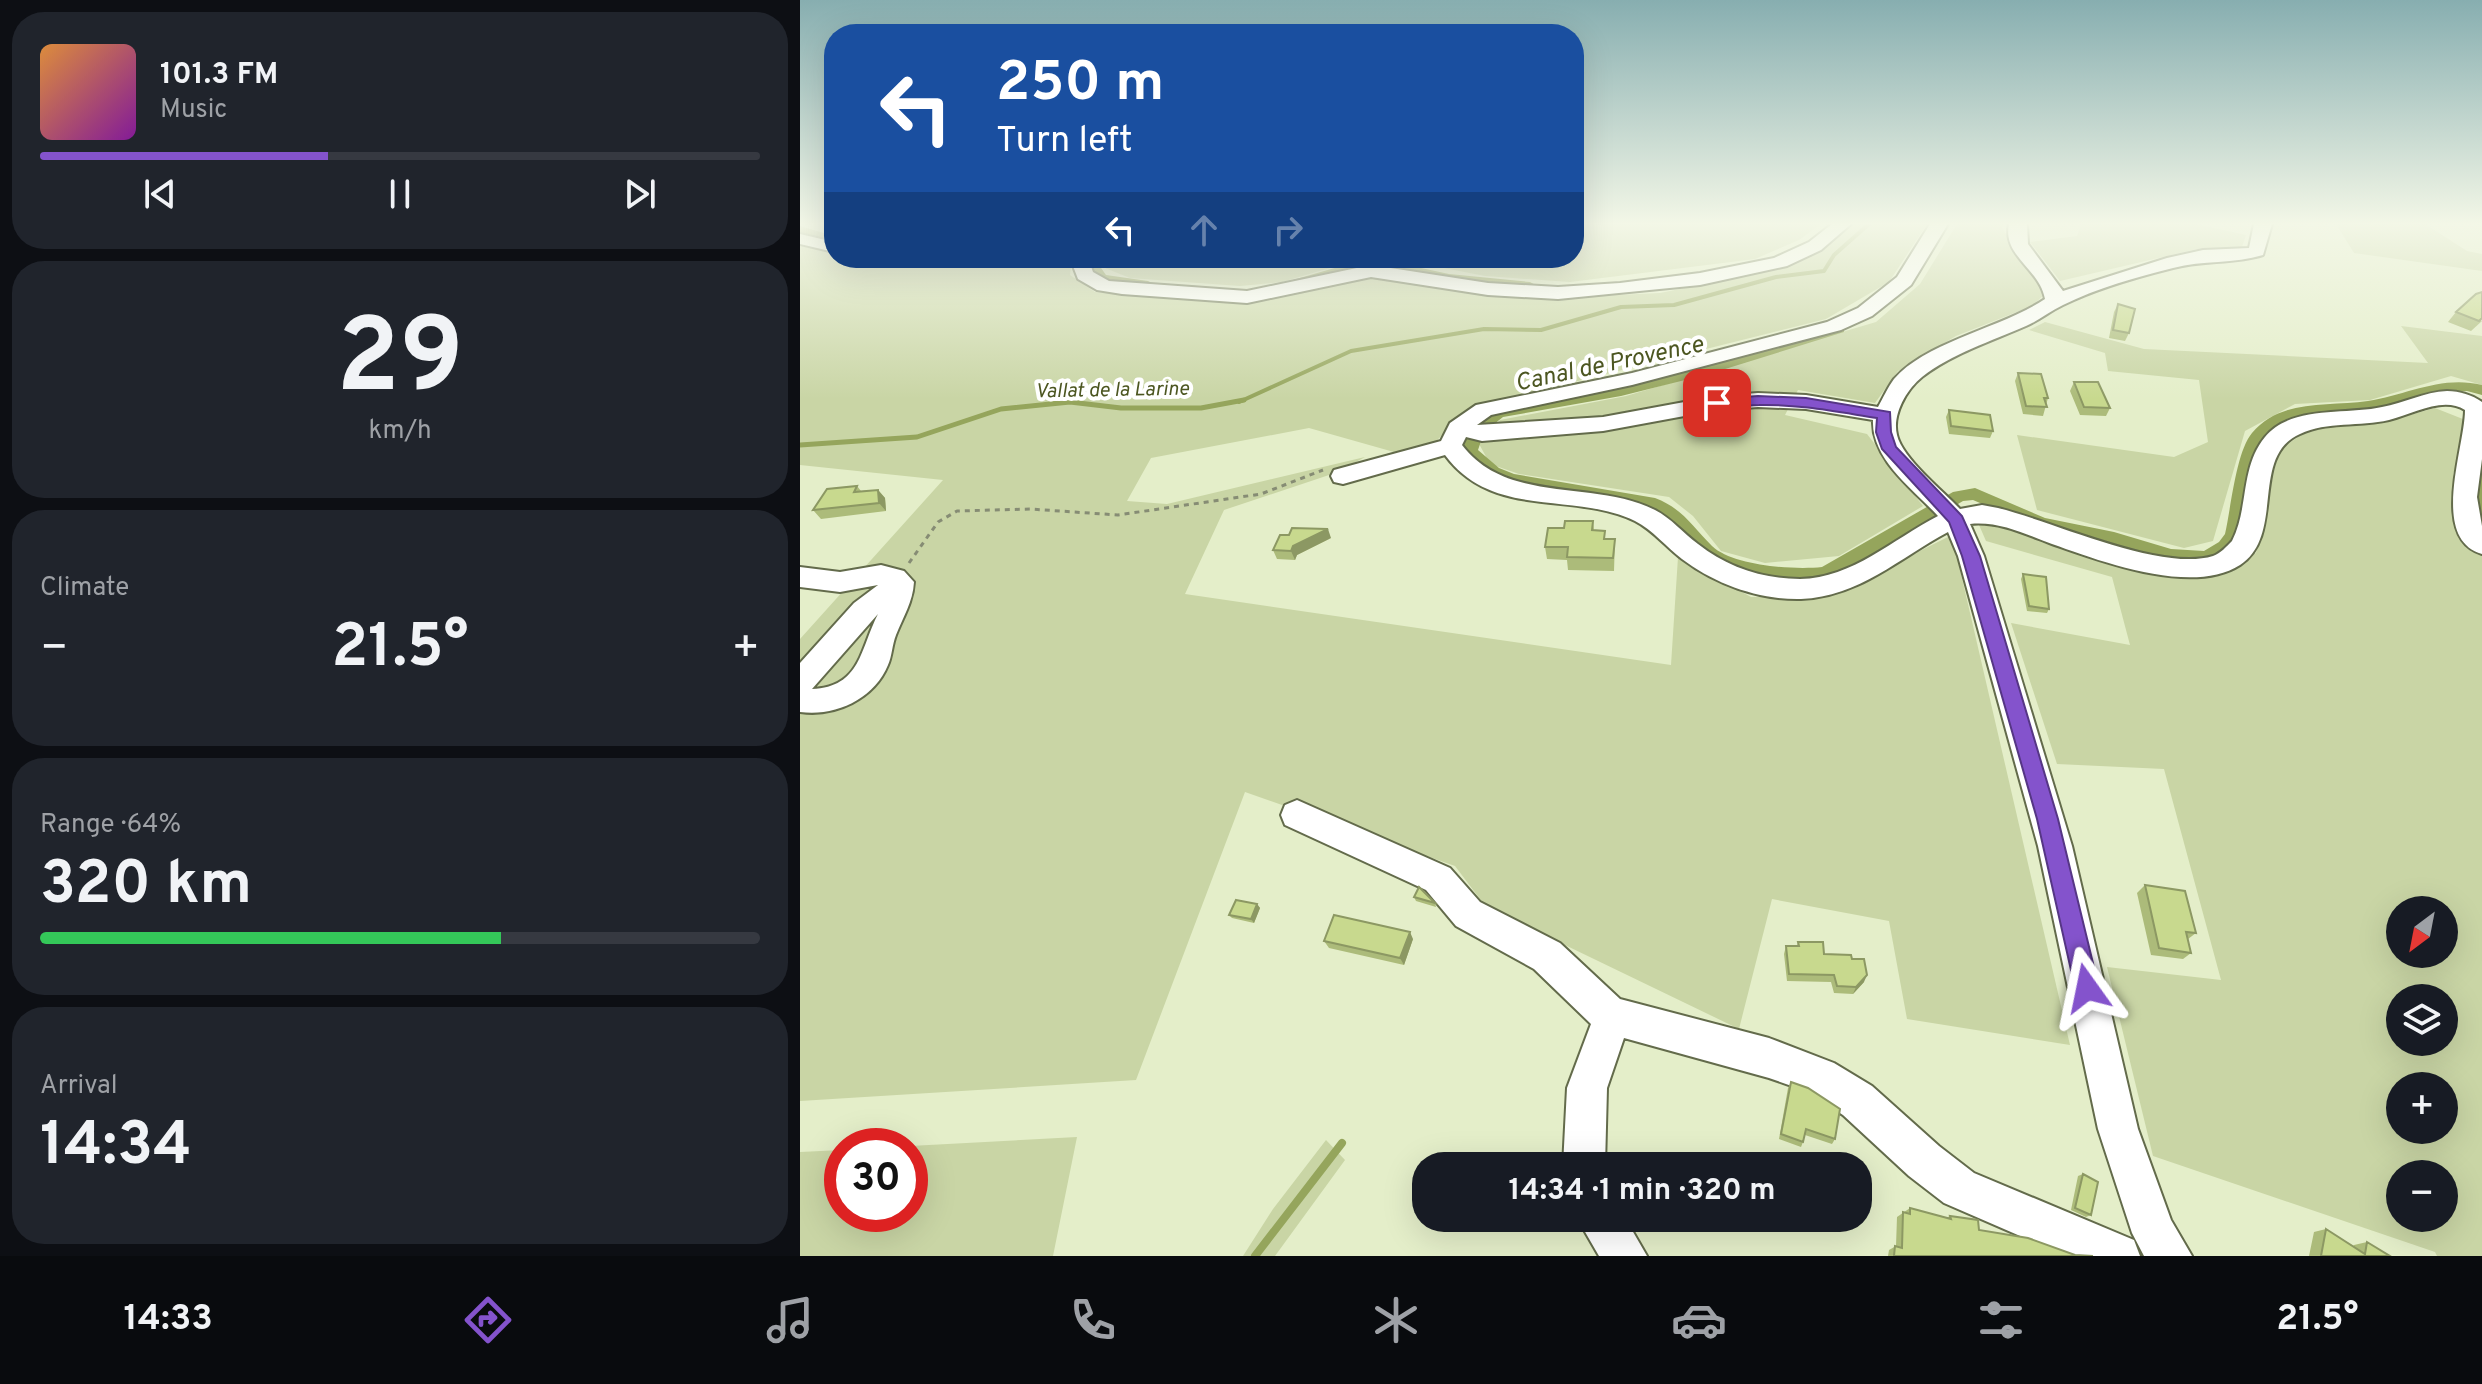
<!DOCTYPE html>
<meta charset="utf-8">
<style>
:root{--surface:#171b24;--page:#20242c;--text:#f1f3f6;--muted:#9ea1a6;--line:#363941;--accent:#8453cc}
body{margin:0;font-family:Overpass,sans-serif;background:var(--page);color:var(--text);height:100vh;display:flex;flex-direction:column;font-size:30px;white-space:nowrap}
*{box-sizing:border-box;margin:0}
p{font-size:26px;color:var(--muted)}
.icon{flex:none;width:44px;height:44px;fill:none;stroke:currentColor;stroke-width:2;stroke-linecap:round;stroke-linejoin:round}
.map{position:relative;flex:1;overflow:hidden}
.drawer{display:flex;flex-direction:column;gap:12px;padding:12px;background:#0d0f14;width:800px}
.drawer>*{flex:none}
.banner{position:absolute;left:24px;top:24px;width:760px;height:244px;border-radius:32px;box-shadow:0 8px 32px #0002;background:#1a4fa0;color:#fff;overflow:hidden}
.needle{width:52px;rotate:212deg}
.controls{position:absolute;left:1586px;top:896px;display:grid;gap:16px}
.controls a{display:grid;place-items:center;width:72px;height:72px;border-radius:50%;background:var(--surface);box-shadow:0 8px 32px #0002;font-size:40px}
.speed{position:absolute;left:24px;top:1128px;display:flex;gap:16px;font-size:40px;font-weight:700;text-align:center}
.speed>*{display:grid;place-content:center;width:104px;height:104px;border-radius:50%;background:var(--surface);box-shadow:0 8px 32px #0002;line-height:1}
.speed .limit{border:12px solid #d22;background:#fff;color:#111}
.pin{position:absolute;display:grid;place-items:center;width:68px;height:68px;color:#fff;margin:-34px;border-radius:16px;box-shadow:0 4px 12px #0006}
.me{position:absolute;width:88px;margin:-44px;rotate:348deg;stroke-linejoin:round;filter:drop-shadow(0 0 6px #0008)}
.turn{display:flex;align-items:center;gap:28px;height:168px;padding:0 40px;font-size:36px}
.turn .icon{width:104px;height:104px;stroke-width:2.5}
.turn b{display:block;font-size:56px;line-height:68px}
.lanes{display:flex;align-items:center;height:76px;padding:0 40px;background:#0003;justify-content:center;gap:40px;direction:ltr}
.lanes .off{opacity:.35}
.big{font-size:60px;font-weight:700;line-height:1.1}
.drawer .widget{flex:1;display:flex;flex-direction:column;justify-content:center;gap:12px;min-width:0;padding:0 28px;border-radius:32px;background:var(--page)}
.drawer .dial{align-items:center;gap:0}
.dial b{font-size:104px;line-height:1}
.song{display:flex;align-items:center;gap:24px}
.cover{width:96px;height:96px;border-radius:12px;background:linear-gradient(135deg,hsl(30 70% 55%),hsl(290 70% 35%))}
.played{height:8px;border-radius:4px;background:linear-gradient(90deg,var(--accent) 40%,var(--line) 40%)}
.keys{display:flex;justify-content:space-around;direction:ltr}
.heat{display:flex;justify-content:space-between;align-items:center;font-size:44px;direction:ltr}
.charge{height:12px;border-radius:6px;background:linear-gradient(90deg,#34c759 64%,var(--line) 0)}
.trip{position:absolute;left:612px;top:1152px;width:460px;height:80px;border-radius:32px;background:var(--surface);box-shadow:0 8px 32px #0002;font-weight:700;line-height:80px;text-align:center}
.menu{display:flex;height:128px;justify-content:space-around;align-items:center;background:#090b0e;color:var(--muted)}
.menu .icon{width:56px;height:56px}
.menu .selected{color:var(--accent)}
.menu b{font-size:36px;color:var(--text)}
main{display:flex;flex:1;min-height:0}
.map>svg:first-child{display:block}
.green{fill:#c9d5a5;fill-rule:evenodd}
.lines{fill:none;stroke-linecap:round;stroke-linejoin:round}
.stream-far2{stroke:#95a55c;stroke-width:4}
.stream-far1{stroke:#95a55c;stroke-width:5}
.stream{stroke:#95a55c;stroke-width:8}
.canal{fill:#95a55c;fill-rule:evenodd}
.minor-casing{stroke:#636b4b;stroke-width:4}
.path{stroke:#868c74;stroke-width:3;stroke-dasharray:5 5;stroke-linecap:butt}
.minor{fill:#fff;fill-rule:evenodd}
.wall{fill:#acbb7a}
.shaded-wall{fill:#8c9863}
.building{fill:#c8d98e;stroke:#8c9863;stroke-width:2}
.route{fill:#8453cc;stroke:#563685;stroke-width:2}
.labels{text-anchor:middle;stroke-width:8;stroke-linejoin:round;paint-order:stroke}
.far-water-label{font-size:20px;font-style:italic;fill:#4c5621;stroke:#fff}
.water-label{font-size:24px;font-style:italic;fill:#4c5621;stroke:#fff}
</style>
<main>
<section class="drawer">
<div class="widget">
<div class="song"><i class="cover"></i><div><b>101.3 FM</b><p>Music</p></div></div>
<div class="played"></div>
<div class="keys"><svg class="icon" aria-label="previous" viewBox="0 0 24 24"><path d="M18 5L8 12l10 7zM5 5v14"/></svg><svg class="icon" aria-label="pause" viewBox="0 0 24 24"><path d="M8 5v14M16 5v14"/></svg><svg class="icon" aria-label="next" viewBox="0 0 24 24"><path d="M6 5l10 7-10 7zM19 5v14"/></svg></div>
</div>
<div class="widget dial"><b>29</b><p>km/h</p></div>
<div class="widget"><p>Climate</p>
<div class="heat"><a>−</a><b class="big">21.5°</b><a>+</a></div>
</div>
<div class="widget"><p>Range · 64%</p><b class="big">320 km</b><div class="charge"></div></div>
<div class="widget"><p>Arrival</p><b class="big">14:34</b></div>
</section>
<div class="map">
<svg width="1682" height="1256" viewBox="0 0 1682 1256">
<rect width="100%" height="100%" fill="#e4eec9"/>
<path class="green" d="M 774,224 L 1021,224 L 999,240 L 955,259 L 770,282 L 685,276 L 608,261 L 564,258 L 482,282 L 440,286 L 330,278 L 305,268 L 300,258 L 774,258 Z
M 1052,224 L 1127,224 L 1089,282 L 1026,319 L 670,408 L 632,445 L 601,454 L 509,428 L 351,458 L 327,501 L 367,504 L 565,457 L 538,472 L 424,510 L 385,594 L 871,665 L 878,557 L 951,597 L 1029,596 L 1152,535 L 1270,1045 L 1107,1019 L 1089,921 L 972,899 L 939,1029 L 686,907 L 655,866 L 445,792 L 336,1080 L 0,1101 L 0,639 L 143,480 L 0,465 L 0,245 L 34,254 L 34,258 L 58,261 L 272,258 L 270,275 L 295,292 L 446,302 L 525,284 L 578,277 L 750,298 L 860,293 L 978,269 L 1018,250 Z
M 1157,224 L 1204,224 L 1202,228 L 1246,293 L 1232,306 L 1156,336 L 1098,371 L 1075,403 L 998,390 L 985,415 L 1067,434 L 1123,506 L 1039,556 L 965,563 L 921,551 L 893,516 L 869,497 L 719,474 L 690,464 L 678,442 L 700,420 L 826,396 L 1076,322 L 1120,284 Z
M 1281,224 L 1396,224 L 1446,235 L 1442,247 L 1430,253 L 1397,249 L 1260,281 L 1230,242 L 1277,236 Z
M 1536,224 L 1625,224 L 1667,251 L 1682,254 L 1682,271 L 1554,253 Z
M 1245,322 L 1344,349 L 1628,363 L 1601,326 L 1682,336 L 1682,385 L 1651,376 L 1570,400 L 1495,404 L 1445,431 L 1413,541 L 1384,548 L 1237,510 L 1217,435 L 1374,457 L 1408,442 L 1399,380 L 1308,371 L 1305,353 L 1229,330 Z
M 1635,408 L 1673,423 L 1653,474 L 1666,543 L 1682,554 L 1682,1256 L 1637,1256 L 1635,1252 L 1353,1156 L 1307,967 L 1421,980 L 1364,769 L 1257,764 L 1211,623 L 1330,645 L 1312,577 L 1186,541 L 1176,518 L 1367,574 L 1430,571 L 1456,553 L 1479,450 L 1510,429 L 1602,417 ZM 1600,910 L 1644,910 L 1644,954 L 1600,954 ZM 1600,998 L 1644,998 L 1644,1042 L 1600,1042 ZM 1600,1086 L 1644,1086 L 1644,1130 L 1600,1130 ZM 1600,1174 L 1644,1174 L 1644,1218 L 1600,1218 Z
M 277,1137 L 253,1256 L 0,1256 L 0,1152 L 42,1150 L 42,1214 L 110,1214 L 110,1146 Z
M 526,1140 L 545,1160 L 475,1256 L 443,1256 L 473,1209 Z"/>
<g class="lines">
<path class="stream-far2" d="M 439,402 L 551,351 L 684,329 L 741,330 L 821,307 L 874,305 L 976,277 L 1024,271 L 1034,255 L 1069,224"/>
<path class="stream-far1" d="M 0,445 L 117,437 L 201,409 L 270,402 L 321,408 L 401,408 L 444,400"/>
<path class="stream" d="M 455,1256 L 542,1143"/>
<path class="canal" d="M 0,226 L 34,236 L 34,244 L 0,234 Z
M 280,258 L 294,258 L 306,275 L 348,281 L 355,285 L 348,289 L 297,281 Z
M 584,260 L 649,274 L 730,282 L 737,286 L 730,290 L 649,282 L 584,268 L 559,269 L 479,290 L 472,286 L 559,261 Z
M 1039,325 L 1044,326 L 1044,332 L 909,374 L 821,396 L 703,417 L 684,432 L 678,450 L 699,468 L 714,474 L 855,498 C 882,508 893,527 912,546 C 933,566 994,570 1022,567 L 1153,492 L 1175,488 L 1245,518 L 1314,532 L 1371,549 L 1404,551 L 1419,542 L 1425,534 C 1431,508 1436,452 1452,433 C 1481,398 1528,407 1568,401 C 1607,395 1641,375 1682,385 L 1682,395 L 1667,391 L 1639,392 L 1567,411 L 1508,415 L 1479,427 L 1462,442 L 1443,534 L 1433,552 L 1407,565 L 1370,563 L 1312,544 L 1241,529 L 1173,500 L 1163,501 L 1033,579 L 1002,583 L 924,570 L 901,558 L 873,523 L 859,512 L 705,483 L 687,476 L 661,452 L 663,439 L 672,424 L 693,410 L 821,386 L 899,368 Z
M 1682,471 L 1682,541 L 1676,540 L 1669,523 L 1673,477 Z"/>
<g class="minor-casing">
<path id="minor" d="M 1032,224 L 1051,224 L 1021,250 L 987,266 L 900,285 L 758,299 L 688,295 L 571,277 L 447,303 L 322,294 L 297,290 L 278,279 L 270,258 L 288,258 L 293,272 L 309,281 L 447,291 L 571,265 L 688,283 L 758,287 L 820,283 L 900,273 L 974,258 L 1009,242 Z
M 1130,224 L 1148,224 L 1111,285 L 1072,316 L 1041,330 L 832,385 L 691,415 L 677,425 L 803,417 L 917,396 L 958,393 L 1006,395 L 1078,407 C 1083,398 1088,387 1094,379 C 1127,341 1202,328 1245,299 C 1240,269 1202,256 1209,224 L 1227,224 L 1228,244 L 1263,291 L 1367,258 L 1403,250 L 1449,248 L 1454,224 L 1472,224 L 1463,255 C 1434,264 1403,260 1373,268 C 1337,277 1297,288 1263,305 C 1250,311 1240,320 1226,326 C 1192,341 1151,354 1122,377 C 1106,390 1092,415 1097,435 C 1102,458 1143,491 1160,509 L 1182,505 L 1198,508 C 1252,521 1361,572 1413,556 C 1421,553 1426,547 1432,541 C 1449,508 1440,467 1465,437 C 1491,405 1546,415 1582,407 C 1604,403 1624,392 1647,391 C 1660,391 1672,395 1682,402 L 1682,459 L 1677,497 L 1682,526 L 1682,554 C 1629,539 1665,447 1665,410 C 1643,396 1613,414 1589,420 C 1560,427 1527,421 1500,434 C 1449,456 1486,535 1440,565 C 1392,596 1300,561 1252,544 C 1225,534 1199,521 1170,524 L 1184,556 L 1272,846 L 1338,1129 L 1371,1220 L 1392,1256 L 1344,1256 L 1332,1233 L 1298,1129 L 1238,846 L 1158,556 L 1148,532 C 1099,558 1059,597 1001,599 C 959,600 915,584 882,559 C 866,547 853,530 835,521 C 773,491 693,520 645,455 L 543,484 L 534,482 L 531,476 L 534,470 L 641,441 L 650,423 L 676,405 L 832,373 L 1027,322 L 1058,308 L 1097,277 ZM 958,407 L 1006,409 L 1073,420 C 1071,459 1113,489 1138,516 C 1093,539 1053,578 1000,579 C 963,579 927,567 898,544 C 883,533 871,518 855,510 C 793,479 708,505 662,445 L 666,437 L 682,441 L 803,431 L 917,410 Z
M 0,234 L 34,242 L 34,252 L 0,244 Z
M 81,565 L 104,571 L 114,582 C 113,602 103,617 96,635 C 92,645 92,656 88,665 C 74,699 35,717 0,712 L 0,663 L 54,603 L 78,585 L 40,592 L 0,587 L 0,567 L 40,572 ZM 78,614 C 60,649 61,687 12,689 Z
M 497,800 L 650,868 L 680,902 L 760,943 L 820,999 L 969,1038 L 1034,1063 L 1072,1086 L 1139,1146 L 1174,1173 L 1334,1240 L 1340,1256 L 1266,1256 L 1144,1203 L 1109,1176 L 1043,1115 L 1006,1091 L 969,1078 L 824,1038 L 807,1088 L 805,1166 L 763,1166 L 767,1088 L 791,1024 L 734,969 L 656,926 L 626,890 L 485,825 L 481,815 L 485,805 Z
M 777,1218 L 825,1218 L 847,1256 L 799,1256 Z"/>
</g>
<path class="path" d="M 109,563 L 138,522 L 157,511 L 230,509 L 318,515 L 461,494 L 523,470"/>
<use href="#minor" class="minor"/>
</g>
<path class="wall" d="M 1318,304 L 1329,333 L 1325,341 L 1309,338 L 1314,312 Z
M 1656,312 L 1682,321 L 1671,331 L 1648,322 Z
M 1218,373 L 1248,398 L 1243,416 L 1223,414 L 1215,381 Z
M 1274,382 L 1310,408 L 1306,416 L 1280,415 L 1270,391 Z
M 1149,410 L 1193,431 L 1190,438 L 1149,434 L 1146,417 Z
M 57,486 L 61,491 L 78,490 L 85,498 L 86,511 L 21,519 L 13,510 Z
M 793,521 L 794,530 L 805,539 L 815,539 L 814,571 L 768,570 L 767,560 L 747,559 L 745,547 L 764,528 Z
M 531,538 L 497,555 L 495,560 L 477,559 L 473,550 Z
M 1223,574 L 1249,609 L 1247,613 L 1227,611 L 1221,579 Z
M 1345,885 L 1396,933 L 1388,939 L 1391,953 L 1383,959 L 1351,955 L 1337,893 Z
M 614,897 L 635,903 L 636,907 L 616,901 Z
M 457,904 L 460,908 L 454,923 L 432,918 L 429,915 Z
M 613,939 L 604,965 L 529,948 L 524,941 Z
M 998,942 L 1024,954 L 1064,982 L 1053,994 L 1034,993 L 1031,982 L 987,981 L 984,954 L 986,946 L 997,946 Z
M 991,1082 L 1035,1139 L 1032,1144 L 1005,1135 L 1003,1142 L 1001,1147 L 979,1139 L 988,1088 Z
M 1283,1174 L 1291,1215 L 1286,1217 L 1271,1210 L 1278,1176 Z
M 1110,1208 L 1146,1218 L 1150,1216 L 1179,1230 L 1275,1255 L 1293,1256 L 1088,1256 L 1089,1250 L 1096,1246 L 1097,1217 Z
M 1526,1229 L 1553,1246 L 1554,1245 L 1567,1242 L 1590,1256 L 1509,1256 L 1514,1232 Z"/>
<path class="shaded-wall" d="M 78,490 L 85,498 L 86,511 L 79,503 Z
M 528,529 L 531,538 L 497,555 L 495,560 L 491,551 L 493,546 Z
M 457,904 L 460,908 L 454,923 L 451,919 Z
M 610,932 L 613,939 L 604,965 L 600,958 Z
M 1067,975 L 1064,982 L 1053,994 L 1056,987 Z"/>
<path class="building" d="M 1682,292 L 1682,318 L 1679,321 L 1656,312 L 1676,294 Z
M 1318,304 L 1335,309 L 1329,333 L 1313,330 Z
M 1218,373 L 1241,374 L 1248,398 L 1244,398 L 1247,407 L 1226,406 Z
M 1274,382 L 1298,382 L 1310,408 L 1284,407 Z
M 1149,410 L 1190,415 L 1193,431 L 1151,426 Z
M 57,486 L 54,492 L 78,490 L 79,503 L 13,510 L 27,489 Z
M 765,521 L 793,521 L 792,530 L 805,531 L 804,539 L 815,539 L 813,558 L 767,557 L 768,547 L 745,547 L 748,528 L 764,528 Z
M 492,528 L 528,529 L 493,546 L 491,551 L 473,550 L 480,535 L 489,535 Z
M 1223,574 L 1246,577 L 1249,609 L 1229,606 Z
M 1345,885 L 1385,891 L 1396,933 L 1386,932 L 1391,953 L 1359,948 Z
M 619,887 L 635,903 L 614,897 Z
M 436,900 L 457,904 L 451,919 L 429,915 Z
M 534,915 L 610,932 L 600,958 L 524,941 Z
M 998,942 L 1023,942 L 1024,954 L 1051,955 L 1052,959 L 1064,959 L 1067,975 L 1056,987 L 1037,986 L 1034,975 L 989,974 L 986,946 L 999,946 Z
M 991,1082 L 1008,1088 L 1040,1109 L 1035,1139 L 1006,1129 L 1003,1142 L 981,1134 Z
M 1283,1174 L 1298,1182 L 1291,1215 L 1275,1208 Z
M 1110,1208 L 1151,1219 L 1150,1216 L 1178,1220 L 1179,1230 L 1228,1238 L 1275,1255 L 1293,1256 L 1094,1256 L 1095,1246 L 1102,1248 L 1103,1212 L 1110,1214 Z
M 1526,1229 L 1565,1254 L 1567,1242 L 1590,1256 L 1521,1256 Z"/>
<linearGradient id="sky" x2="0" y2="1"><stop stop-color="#87aeb0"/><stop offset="0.56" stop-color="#f3f7e7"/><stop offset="1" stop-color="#f3f7e7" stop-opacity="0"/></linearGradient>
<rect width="1682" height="399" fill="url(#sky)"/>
<path class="route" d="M 958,396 L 1006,398 L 1090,412 L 1091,432 L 1096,447 L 1162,516 L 1180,556 L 1258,819 L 1299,988 L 1295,996 L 1287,1000 L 1278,996 L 1275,988 L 1237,819 L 1162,556 L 1149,522 L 1082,449 L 1076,432 L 1077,418 C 1038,412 999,404 959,405 C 944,405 921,412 910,403 L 917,399 Z"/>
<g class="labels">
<g class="far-water-label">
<text transform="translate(312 389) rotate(-1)" y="7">Vallat de la Larine</text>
</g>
<g class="water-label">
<text transform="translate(809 363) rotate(-12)" y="8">Canal de Provence</text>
</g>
</g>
</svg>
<div class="controls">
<a><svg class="needle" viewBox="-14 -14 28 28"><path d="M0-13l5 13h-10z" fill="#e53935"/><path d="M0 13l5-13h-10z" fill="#9ea1a6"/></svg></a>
<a><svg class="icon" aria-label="layers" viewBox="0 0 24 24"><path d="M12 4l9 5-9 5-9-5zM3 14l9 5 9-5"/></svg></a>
<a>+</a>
<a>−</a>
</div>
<div class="speed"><div class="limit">30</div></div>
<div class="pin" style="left:917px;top:403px;background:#d93025"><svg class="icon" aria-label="arrive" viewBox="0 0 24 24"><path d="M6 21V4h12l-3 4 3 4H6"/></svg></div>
<svg class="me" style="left:1287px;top:988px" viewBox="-20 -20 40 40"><path d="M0-17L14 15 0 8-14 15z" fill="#8453cc" stroke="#fff" stroke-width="4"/></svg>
<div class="trip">14:34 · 1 min · 320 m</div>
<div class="banner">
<div class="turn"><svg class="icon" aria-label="left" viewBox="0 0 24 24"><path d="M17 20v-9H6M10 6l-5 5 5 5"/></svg><div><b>250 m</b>Turn left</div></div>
<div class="lanes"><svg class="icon" aria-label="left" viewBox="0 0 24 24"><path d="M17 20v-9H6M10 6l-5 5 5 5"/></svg><svg class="icon off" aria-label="ahead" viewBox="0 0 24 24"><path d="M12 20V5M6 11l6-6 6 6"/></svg><svg class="icon off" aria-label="right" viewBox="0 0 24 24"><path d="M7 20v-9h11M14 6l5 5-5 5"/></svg></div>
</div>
</div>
</main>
<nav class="menu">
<b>14:33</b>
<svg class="icon selected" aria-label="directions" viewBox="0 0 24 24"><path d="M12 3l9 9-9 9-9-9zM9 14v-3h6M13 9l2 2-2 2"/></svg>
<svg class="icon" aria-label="music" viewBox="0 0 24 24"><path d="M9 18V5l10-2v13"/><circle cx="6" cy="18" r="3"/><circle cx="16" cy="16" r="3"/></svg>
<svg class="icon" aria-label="phone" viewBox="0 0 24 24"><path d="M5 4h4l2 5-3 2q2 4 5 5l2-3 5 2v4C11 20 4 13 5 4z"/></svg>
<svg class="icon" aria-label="climate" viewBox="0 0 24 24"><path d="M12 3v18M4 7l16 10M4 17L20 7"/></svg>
<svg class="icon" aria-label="car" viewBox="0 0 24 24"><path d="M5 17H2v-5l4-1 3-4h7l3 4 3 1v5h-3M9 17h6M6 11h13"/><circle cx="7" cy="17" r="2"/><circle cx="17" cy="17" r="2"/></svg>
<svg class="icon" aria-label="filters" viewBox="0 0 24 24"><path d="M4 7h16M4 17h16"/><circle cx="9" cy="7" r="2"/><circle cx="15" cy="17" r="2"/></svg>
<b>21.5°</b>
</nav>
